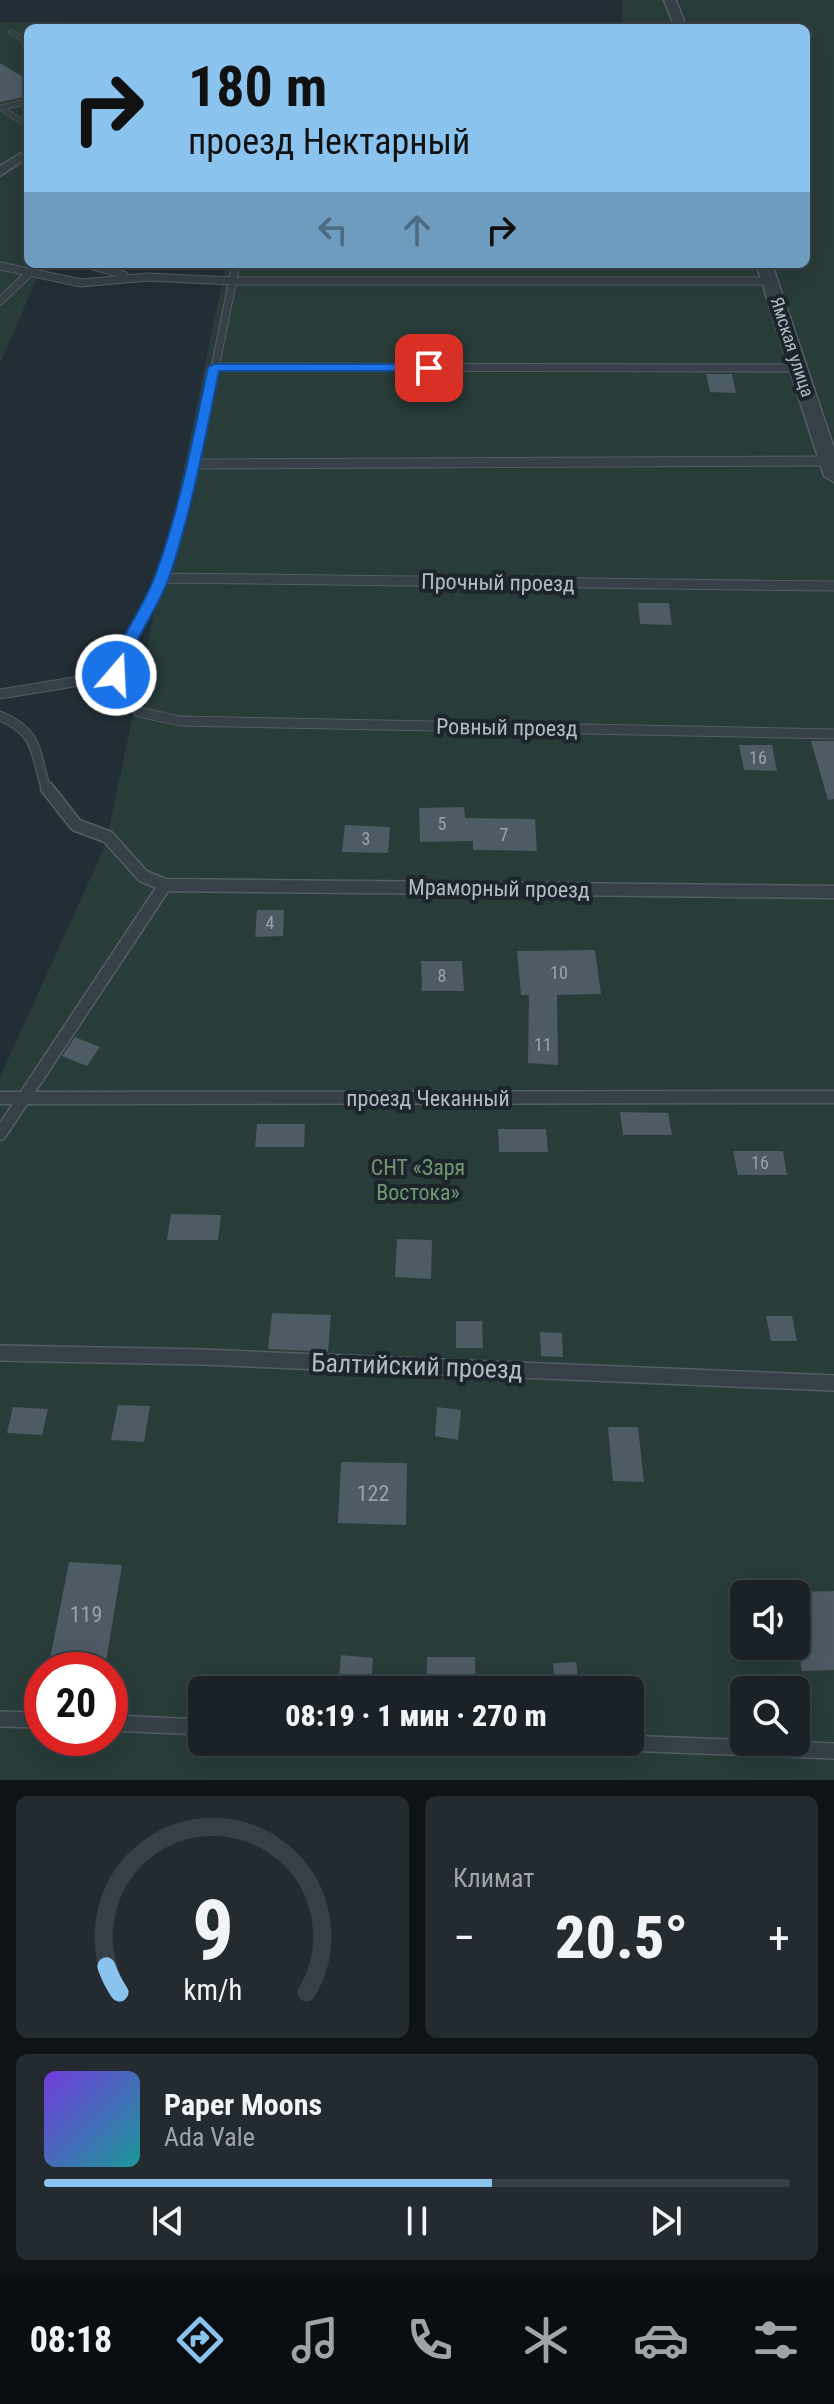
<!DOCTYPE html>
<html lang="ru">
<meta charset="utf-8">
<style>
:root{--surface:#1a2228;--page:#232a30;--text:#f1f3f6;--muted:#9fa4a8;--line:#383f45;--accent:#8ac3ee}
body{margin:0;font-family:"Roboto Condensed",sans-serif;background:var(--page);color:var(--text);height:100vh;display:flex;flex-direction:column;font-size:30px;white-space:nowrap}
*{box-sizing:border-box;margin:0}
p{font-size:26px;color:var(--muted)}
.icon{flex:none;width:44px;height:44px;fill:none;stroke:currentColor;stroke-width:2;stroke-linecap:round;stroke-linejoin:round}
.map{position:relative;height:1780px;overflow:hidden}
.sheet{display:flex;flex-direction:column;gap:16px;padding:16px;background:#0e1316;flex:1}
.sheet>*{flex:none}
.guide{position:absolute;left:24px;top:24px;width:786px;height:244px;border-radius:12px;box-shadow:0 8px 32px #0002,0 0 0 2px var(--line);background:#8ac3ee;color:#111;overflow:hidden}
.tools{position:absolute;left:730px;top:1580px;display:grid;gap:16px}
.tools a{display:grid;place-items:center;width:80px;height:80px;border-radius:12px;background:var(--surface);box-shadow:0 8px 32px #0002,0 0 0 2px var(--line);font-size:40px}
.speed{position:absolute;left:24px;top:1652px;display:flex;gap:16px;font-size:40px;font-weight:700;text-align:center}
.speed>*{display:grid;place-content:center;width:104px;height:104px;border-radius:50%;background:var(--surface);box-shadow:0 8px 32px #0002,0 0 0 2px var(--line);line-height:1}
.speed .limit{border:12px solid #d22;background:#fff;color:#111}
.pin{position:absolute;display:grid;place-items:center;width:68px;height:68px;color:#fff;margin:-34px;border-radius:16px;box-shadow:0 4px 12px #0006}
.me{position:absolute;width:88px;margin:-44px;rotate:19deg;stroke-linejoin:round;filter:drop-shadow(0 0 6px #0008)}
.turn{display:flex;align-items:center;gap:28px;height:168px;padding:0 32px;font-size:36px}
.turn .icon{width:104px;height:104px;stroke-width:2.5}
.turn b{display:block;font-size:56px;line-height:68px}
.lanes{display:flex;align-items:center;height:76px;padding:0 32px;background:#0003;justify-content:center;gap:40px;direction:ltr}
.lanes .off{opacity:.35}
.big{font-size:60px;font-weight:800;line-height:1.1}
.sheet .tile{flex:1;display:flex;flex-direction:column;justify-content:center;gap:12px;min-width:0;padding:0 28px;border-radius:12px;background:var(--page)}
.sheet .dial{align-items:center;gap:0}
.dial svg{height:208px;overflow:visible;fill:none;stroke:var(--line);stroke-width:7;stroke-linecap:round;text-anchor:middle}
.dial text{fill:var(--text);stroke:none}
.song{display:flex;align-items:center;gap:24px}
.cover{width:96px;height:96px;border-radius:12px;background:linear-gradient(135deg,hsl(260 70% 55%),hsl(180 70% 35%))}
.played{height:8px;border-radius:4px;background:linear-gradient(90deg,var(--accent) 60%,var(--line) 60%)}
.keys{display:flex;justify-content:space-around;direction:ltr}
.heat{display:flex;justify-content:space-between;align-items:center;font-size:44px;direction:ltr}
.sheet .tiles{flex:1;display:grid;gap:16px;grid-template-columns:1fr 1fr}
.tile:last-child{grid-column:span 2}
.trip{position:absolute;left:188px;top:1676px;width:456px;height:80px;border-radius:12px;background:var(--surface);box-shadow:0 8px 32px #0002,0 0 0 2px var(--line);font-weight:800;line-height:80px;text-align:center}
.menu{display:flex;height:128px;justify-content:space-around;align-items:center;background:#0a0e10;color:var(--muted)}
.menu .icon{width:56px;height:56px}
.menu .selected{color:var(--accent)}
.menu b{font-size:36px;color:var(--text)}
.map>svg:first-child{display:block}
.green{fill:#283c39;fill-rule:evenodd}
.building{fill:#4d5b65}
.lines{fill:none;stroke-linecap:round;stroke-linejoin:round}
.service-far4-casing{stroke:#535e64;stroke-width:6}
.service-far3-casing{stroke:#535e64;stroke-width:9}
.service-far2-casing{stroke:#535e64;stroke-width:11}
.service-far1-casing{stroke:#535e64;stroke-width:15}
.service-casing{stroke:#535e64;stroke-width:18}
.minor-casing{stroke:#535e64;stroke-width:3}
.tertiary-casing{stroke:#535e64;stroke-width:3}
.service-far4{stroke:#354047;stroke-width:5}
.service-far3{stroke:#354047;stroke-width:7}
.service-far2{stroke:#354047;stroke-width:9}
.service-far1{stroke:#354047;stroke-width:12}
.service{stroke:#354047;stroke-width:15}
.minor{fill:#354047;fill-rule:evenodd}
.tertiary{fill:#354047;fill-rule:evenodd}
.route{fill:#1a73e8;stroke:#114b97;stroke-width:2}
.labels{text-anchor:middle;stroke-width:8;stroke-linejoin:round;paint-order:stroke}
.far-street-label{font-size:18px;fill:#b0bbc3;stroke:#1b252b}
.number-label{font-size:18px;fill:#97a3ac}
.street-label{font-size:22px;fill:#b0bbc3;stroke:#1b252b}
.park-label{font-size:22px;fill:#709772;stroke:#1b252b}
.near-number-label{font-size:22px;fill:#97a3ac}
.near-street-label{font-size:26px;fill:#b0bbc3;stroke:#1b252b}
</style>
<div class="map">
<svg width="834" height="1780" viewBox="0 0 834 1780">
<rect width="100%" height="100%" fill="#222e36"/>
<path class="green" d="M 622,0 L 670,0 L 681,28 L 277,28 L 278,24 L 622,25 Z
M 679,0 L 834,0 L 834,441 L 772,264 L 806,264 L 806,28 L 689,28 Z
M 0,22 L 150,22 L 147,28 L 28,28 L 28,264 L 43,264 L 0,364 Z
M 226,264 L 764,264 L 834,476 L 834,1780 L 0,1780 L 0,1077 L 106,844 ZM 744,1594 L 796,1594 L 796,1646 L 744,1646 ZM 42,1670 L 110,1670 L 110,1738 L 42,1738 ZM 202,1690 L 630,1690 L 630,1742 L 202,1742 ZM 744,1690 L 796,1690 L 796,1742 L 744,1742 Z"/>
<path class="building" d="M 0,63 L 28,80 L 28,96 L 0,102 Z
M 706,374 L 732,374 L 736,393 L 710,392 Z
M 638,603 L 669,603 L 672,625 L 640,624 Z
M 811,741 L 834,741 L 834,799 L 828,800 Z
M 739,745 L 772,745 L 777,771 L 744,770 Z
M 464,807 L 465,818 L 535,819 L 537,851 L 473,850 L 473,841 L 420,842 L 419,808 Z
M 345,825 L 390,827 L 388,853 L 342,852 Z
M 257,910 L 284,910 L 283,936 L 255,937 Z
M 595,950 L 601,994 L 557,995 L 558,1065 L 528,1063 L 529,995 L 521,995 L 517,951 Z
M 421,961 L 462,961 L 464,991 L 422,991 Z
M 75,1037 L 100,1047 L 87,1066 L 62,1056 Z
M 620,1112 L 668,1113 L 672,1135 L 623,1135 Z
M 257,1124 L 305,1124 L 304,1147 L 255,1147 Z
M 498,1129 L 546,1129 L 548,1152 L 499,1152 Z
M 733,1151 L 783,1151 L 787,1175 L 738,1175 Z
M 171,1214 L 221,1215 L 218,1240 L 167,1240 Z
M 397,1239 L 432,1240 L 431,1279 L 395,1277 Z
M 272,1313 L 331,1315 L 328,1352 L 268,1349 Z
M 766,1316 L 792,1316 L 797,1341 L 771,1341 Z
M 456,1321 L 482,1321 L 483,1348 L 456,1348 Z
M 540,1332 L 562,1333 L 563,1357 L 541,1356 Z
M 118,1405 L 150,1406 L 144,1442 L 111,1440 Z
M 13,1407 L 48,1409 L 42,1435 L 7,1433 Z
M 437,1407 L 461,1410 L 458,1440 L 435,1436 Z
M 608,1427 L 638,1427 L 644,1482 L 613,1481 Z
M 341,1462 L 407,1463 L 406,1525 L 338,1523 Z
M 69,1562 L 122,1565 L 105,1667 L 49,1664 Z
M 834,1591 L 834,1670 L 802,1671 L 796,1637 L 796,1592 Z
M 341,1655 L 373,1658 L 371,1690 L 338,1689 Z
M 427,1657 L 475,1657 L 476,1690 L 427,1690 Z
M 576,1662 L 579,1686 L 555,1687 L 553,1663 Z"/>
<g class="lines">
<g class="service-far4-casing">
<path id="service-far4" d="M 11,32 L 28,42
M 0,107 L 28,126
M 0,108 L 28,101"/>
</g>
<g class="service-far3-casing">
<path id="service-far3" d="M 86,264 L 124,275
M 0,266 L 81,283 L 148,277 L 233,281 L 770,281
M 0,301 L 39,264
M 214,367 L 799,368
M 197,457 L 236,264"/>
</g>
<g class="service-far2-casing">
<path id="service-far2" d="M 197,455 L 162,575 L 116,675 L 139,712 L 180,721 L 834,734
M 194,464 L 828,461
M 162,578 L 834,586
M 0,694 L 116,675
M 0,716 C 42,734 33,753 47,790"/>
</g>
<g class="service-far1-casing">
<path id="service-far1" d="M 47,788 L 76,825 L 108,837 L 143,876 L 165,885 L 834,892
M 0,1098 L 834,1097
M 0,1134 L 165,885"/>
</g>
<g class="service-casing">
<path id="service" d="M 0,1353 L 202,1357 L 834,1383
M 0,1719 L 42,1720
M 110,1723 L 202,1727
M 595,1742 L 834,1751"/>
</g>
<g class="minor-casing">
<path id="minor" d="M 28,149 L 28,157 L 0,176 L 0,166 Z"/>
</g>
<g class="tertiary-casing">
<path id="tertiary" d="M 664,0 L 676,0 L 687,28 L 675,28 Z
M 756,264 L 772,264 L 834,448 L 834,482 L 824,476 Z"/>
</g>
<use href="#service-far4" class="service-far4"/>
<use href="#service-far3" class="service-far3"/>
<use href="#service-far2" class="service-far2"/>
<use href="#service-far1" class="service-far1"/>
<use href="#service" class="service"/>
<use href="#minor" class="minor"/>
<use href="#tertiary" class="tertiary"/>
</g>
<path class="route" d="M 214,364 L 429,364 L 435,368 L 429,371 L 219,371 C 205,439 192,509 170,575 C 158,610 133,638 124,675 L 116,681 L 110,679 L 108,675 C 118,639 142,611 155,576 C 180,509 193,437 208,367 Z"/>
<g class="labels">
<g class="far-street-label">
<text transform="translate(792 347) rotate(72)" y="6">Ямская улица</text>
</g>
<g class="number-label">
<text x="758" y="764">16</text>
<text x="442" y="830">5</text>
<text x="504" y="841">7</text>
<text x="366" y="845">3</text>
<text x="270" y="929">4</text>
<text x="559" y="979">10</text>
<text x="442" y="982">8</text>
<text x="543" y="1051">11</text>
<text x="760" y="1169">16</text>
</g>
<g class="street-label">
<text transform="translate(498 582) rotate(1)" y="8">Прочный проезд</text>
<text transform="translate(507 727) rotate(1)" y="8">Ровный проезд</text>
<text transform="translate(499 888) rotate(1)" y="8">Мраморный проезд</text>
<text x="428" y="1106">проезд Чеканный</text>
</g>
<g class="park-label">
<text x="418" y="1175">СНТ «Заря<tspan x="418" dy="25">Востока»</tspan></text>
</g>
<g class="near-number-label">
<text x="373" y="1501">122</text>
<text x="86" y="1622">119</text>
</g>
<g class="near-street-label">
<text transform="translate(417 1366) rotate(2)" y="9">Балтийский проезд</text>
</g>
</g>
</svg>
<div class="tools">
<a><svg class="icon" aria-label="sound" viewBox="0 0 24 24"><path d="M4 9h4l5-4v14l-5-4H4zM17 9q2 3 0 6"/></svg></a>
<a><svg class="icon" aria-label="search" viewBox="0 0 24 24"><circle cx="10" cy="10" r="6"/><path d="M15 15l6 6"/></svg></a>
</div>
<div class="speed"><div class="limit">20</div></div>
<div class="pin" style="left:429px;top:368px;background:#d93025"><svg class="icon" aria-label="arrive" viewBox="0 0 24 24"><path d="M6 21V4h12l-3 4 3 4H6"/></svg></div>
<svg class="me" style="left:116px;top:675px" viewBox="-20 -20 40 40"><circle r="17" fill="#1a73e8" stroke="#fff" stroke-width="3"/><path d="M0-11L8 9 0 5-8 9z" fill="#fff"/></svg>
<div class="trip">08:19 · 1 мин · 270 m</div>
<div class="guide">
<div class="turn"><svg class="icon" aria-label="right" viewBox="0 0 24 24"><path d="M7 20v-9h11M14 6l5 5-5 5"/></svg><div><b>180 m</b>проезд Нектарный</div></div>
<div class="lanes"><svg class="icon off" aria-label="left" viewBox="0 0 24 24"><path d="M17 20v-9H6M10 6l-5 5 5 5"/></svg><svg class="icon off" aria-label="ahead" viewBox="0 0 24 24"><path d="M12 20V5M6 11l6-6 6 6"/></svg><svg class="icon" aria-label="right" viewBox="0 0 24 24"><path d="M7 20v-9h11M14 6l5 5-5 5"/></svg></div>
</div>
</div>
<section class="sheet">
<div class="tiles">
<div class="tile dial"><svg viewBox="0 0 100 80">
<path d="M14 69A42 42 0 1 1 86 69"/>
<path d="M14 69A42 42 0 0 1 9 59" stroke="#8ac3ee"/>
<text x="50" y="56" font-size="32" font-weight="700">9</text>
<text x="50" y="72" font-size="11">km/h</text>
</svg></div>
<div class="tile"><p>Климат</p>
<div class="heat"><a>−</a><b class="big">20.5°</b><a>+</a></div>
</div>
<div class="tile">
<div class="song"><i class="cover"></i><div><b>Paper Moons</b><p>Ada Vale</p></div></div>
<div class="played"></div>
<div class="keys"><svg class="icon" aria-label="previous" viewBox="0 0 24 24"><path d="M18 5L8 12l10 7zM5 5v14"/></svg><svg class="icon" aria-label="pause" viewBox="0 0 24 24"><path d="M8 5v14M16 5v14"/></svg><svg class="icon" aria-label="next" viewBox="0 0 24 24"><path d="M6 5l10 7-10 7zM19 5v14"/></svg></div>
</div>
</div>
</section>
<nav class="menu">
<b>08:18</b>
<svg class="icon selected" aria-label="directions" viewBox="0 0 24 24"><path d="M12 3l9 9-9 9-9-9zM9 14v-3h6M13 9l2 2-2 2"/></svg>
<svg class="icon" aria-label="music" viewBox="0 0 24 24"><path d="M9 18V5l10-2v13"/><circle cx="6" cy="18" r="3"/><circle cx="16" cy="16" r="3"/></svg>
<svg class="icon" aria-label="phone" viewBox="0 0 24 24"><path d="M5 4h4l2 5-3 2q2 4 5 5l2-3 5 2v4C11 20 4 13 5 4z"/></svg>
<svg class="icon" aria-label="climate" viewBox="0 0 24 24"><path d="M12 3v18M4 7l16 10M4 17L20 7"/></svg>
<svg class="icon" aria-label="car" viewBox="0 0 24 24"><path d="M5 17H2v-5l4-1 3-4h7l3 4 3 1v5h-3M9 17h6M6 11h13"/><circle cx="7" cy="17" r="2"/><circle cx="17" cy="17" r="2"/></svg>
<svg class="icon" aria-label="filters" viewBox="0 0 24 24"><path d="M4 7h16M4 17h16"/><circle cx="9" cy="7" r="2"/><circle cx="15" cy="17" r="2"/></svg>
</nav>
